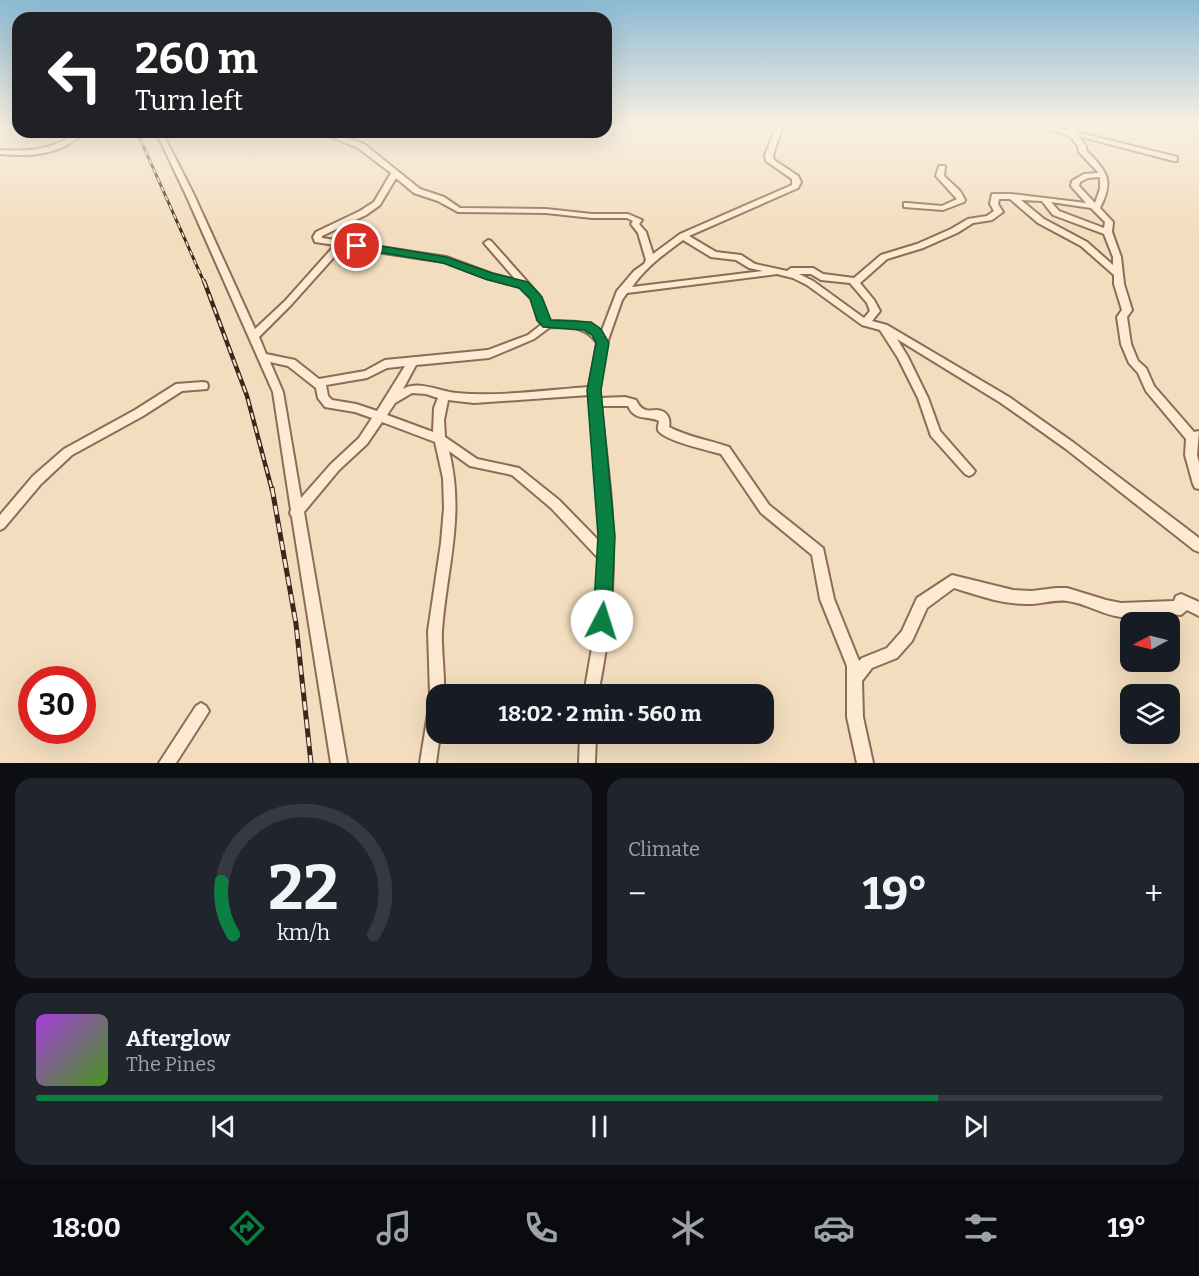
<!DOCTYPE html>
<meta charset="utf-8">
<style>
:root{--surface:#171b24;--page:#20242c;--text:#f1f3f6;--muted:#9ea1a6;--line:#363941;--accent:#0b8043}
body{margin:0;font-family:Bitter,serif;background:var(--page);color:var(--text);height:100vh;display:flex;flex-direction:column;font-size:22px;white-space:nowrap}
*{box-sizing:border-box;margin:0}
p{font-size:20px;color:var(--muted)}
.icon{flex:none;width:33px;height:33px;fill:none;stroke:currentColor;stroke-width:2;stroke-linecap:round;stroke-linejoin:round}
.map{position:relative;height:763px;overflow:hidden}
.panel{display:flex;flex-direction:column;gap:15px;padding:15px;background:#0d0f14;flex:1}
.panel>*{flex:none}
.guide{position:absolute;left:12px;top:12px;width:600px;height:126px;border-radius:18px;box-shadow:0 6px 24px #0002;background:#202124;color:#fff;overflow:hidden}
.needle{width:39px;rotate:263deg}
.buttons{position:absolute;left:1120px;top:612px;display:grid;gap:12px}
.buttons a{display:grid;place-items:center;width:60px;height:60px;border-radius:12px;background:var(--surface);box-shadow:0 6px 24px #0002;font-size:30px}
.speed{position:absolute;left:18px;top:666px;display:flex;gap:12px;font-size:30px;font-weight:700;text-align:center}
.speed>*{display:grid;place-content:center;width:78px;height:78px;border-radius:50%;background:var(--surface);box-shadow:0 6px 24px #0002;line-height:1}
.speed .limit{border:9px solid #d22;background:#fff;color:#111}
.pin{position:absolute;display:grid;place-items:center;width:51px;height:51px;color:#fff;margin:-26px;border:3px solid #fff;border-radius:50%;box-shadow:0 2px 6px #0007}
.me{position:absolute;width:66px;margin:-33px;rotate:5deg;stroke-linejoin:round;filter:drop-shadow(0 0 4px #0008)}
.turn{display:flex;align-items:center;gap:21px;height:126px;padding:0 24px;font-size:27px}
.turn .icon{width:78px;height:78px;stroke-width:2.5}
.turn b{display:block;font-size:42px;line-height:51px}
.big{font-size:45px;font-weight:700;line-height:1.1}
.panel .widget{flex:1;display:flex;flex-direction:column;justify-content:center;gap:9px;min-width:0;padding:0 21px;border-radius:18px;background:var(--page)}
.panel .dial{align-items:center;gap:0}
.dial svg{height:156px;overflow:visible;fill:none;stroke:var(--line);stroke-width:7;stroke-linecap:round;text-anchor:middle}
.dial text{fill:var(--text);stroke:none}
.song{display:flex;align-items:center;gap:18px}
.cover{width:72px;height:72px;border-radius:9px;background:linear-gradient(135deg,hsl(280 70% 55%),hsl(100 70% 35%))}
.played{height:6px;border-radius:3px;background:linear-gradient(90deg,var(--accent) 80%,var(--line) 80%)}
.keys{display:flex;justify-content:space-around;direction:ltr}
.heat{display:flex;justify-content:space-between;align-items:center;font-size:33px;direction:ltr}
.panel .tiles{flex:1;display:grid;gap:15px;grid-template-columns:1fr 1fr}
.widget:last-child{grid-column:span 2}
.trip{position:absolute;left:426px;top:684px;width:348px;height:60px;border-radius:18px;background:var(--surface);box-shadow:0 6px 24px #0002;font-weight:700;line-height:60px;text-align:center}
.tabs{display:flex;height:96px;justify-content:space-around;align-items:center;background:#090b0e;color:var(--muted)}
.tabs .icon{width:42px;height:42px}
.tabs .current{color:var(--accent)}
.tabs b{font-size:27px;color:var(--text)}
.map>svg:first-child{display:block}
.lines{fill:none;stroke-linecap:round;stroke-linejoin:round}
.minor-casing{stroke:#8d6c55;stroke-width:4}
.minor{fill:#fcebd2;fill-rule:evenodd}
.rail-far2-casing{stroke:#3b271b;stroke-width:3}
.rail-far1-casing{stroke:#3b271b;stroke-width:4.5}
.rail-casing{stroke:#3b271b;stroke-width:5}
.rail-far2{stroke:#f9e8cf;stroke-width:1.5;stroke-dasharray:5;stroke-linecap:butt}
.rail-far1{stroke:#f9e8cf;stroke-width:2;stroke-dasharray:7;stroke-linecap:butt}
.rail{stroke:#f9e8cf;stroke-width:3;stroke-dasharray:9;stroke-linecap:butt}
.route{fill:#0b8043;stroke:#07532c;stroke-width:1.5}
</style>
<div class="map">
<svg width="1199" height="763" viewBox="0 0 1199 763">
<rect width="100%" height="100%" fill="#f2ddbe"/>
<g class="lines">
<g class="minor-casing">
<path id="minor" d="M 777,125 L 783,125 L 773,155 L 774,160 L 798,176 L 801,182 L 798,188 L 689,236 L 716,252 L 741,255 L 755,264 L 787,271 L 791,268 L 813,268 L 823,274 L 854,278 L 881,255 L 917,244 L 951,229 L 968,219 L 987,216 L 994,211 L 990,204 L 992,194 L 1011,194 L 1086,203 L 1071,186 L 1072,181 L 1084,174 L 1098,173 L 1097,171 L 1079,152 L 1078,146 L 1069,135 L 1029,125 L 1043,125 L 1069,131 L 1071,125 L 1077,125 L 1076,132 L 1177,157 L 1177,161 L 1174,161 L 1078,136 L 1086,146 L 1086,150 C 1106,171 1115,179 1100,208 L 1113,222 L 1112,232 L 1121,257 L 1124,284 L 1132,310 L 1127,317 L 1131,344 L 1138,361 L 1146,368 L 1154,386 L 1194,432 L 1199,431 L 1197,455 L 1199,463 L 1199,489 L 1195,488 L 1193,484 L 1185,455 L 1186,439 L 1146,391 L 1138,373 L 1129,363 L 1121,344 L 1117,317 L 1122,310 L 1114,284 L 1114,275 L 1081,246 L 1038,223 L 1010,199 L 999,199 L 998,204 L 1003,212 L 992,220 L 973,223 L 957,233 L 923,248 L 887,259 L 860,283 L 874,300 L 880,311 L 872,321 L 887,325 L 1009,397 L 1074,443 L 1199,538 L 1199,552 L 1194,550 L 1066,449 L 1001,403 L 897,339 L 908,357 L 928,398 L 940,431 L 975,471 L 973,474 L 969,476 L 965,474 L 931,436 L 918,398 L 898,358 L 880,330 L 862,325 L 807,285 L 793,278 L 777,274 L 627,293 L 622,300 L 607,343 L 599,391 L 600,398 L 625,397 L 636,400 C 638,404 641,409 646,410 C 648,411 655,410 657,410 C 667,411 671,418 669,427 C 688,437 709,440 729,447 L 769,505 L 823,548 L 834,599 L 859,661 L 862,658 L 887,648 L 902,631 L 917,598 L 952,575 L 1013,590 L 1032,591 L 1056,588 L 1067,588 L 1106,600 L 1121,603 L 1174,601 L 1176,596 L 1181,594 L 1199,602 L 1199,616 L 1187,610 L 1181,615 C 1161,612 1141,618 1121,617 C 1102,615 1086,603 1067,601 C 1053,599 1040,605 1026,604 C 1001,604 977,595 954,588 L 927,608 L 912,641 L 897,658 L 872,668 L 862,681 L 863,717 L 873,763 L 857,763 L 847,717 L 847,666 L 820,599 L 812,555 L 761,513 L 721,454 C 710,451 662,440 658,430 C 657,428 659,423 659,421 C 648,415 635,422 628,406 L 601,406 C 606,456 614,507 613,557 C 613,603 607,650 598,694 L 584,694 L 593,642 L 600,560 L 551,508 L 512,475 L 470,466 L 449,451 C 465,516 447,566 442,630 C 441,651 445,673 444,694 L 436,694 L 436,701 L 432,699 L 430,694 L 428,631 L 441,543 L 444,508 L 443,478 L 435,442 L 382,422 L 367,444 L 339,470 L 304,512 L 347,763 L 331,763 L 292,517 L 290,513 L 291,510 L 273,392 L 186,195 L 156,132 L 162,132 L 194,195 L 255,329 L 285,301 L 335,245 L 315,242 L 313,237 L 316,232 L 360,211 L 374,202 L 391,173 L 358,148 L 320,132 L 329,132 L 364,144 L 420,189 L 444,197 L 460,208 L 546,209 L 592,214 L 628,214 L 642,220 L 639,224 L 646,232 L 653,254 L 680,234 L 792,185 L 792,179 L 766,161 L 765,155 ZM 1100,177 L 1100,189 L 1095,203 L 1079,186 L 1080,182 L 1088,178 ZM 396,178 L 414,193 L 438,201 L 458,212 L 546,213 L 592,218 L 627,218 L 633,221 L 631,224 L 638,233 L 646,260 L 644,264 L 634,271 L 617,291 L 601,333 C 587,319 569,322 550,321 L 547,318 L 539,295 L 491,241 L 488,240 L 484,243 L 516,280 L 492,274 L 446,257 L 322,238 L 322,236 L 366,215 L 380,205 ZM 1021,200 L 1042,201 L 1053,215 L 1104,234 L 1113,257 L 1113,265 L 1087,242 L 1044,219 ZM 1051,202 L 1091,208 L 1105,222 L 1104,228 L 1059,211 ZM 683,240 L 711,257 L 736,260 L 749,268 L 763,271 L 632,287 C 646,267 664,254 683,240 ZM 343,247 L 444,262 L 486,278 L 523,288 L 532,298 L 538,320 L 542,324 L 528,335 L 488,350 L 385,360 L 365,371 L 319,379 L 295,360 L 266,354 L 259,337 L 291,305 ZM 799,274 L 811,274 L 821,280 L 850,283 L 867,303 L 870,311 L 864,318 L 813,281 ZM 550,327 C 569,328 585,325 597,343 L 589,387 C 546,390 500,397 456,393 C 438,391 419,380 403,389 L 416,365 L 489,358 L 534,339 ZM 270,362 L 288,366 L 316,388 L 318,398 L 325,407 L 355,412 L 372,418 L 359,438 L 331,464 L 301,498 L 283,392 ZM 405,366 L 377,411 L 356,404 L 332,400 L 328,396 L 326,385 L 367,378 L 387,368 ZM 412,393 L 426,394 L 438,398 L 434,408 L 433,432 L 387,415 L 395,403 ZM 589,395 L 600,514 L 600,542 L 559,500 L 519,468 L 477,459 L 445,437 L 444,420 L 448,400 L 474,403 Z
M 77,132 L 84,132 C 62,155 30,157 0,154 L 0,150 C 28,152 54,150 77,132 Z
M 939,166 L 945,166 L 944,176 L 960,191 L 965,200 L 964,202 L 943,210 L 904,207 L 904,203 L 907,203 L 942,206 L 957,199 L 936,176 Z
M 203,382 L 207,383 L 208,386 L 207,389 L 182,391 L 143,416 L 72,455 L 41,484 L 4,528 L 0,530 L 0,515 L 33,476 L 64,449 L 135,410 L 176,384 Z
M 201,703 L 206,706 L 209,711 L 206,716 L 176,763 L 159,763 L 196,706 Z
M 436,705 L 436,734 L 440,734 L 436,763 L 420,763 L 428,713 L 431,708 Z
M 580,734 L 596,734 L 595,763 L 579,763 Z"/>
</g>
<use href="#minor" class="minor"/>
<g class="rail-far2-casing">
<path id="rail-far2" d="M 137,132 L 204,282"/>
</g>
<g class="rail-far1-casing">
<path id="rail-far1" d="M 204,281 L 247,396 L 272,490"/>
</g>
<g class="rail-casing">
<path id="rail" d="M 272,488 L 296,624 L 311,763"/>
</g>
<use href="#rail-far2" class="rail-far2"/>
<use href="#rail-far1" class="rail-far1"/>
<use href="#rail" class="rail"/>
</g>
<linearGradient id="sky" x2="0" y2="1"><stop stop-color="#8cbad4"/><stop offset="0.54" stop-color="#f9f0e2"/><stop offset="1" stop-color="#f9f0e2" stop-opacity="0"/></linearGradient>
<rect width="1199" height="232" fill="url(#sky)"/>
<path class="route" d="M 357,242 L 446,257 L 492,273 L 528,282 L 542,297 L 551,320 L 591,322 L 601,329 L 609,343 L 601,390 L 615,536 L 611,621 L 608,627 L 602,630 L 595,627 L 593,621 L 598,536 L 587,390 L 596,343 L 592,335 L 584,330 L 543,327 L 537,320 L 530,299 L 519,288 L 485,279 L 443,263 L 354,248 L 352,246 Z"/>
</svg>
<div class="buttons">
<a><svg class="needle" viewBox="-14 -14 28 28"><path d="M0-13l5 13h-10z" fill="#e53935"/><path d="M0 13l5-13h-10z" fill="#9ea1a6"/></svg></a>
<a><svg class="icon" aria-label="layers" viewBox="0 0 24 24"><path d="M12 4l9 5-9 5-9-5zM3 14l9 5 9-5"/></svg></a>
</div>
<div class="speed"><div class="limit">30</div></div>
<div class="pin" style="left:357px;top:246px;background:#d93025"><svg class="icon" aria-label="arrive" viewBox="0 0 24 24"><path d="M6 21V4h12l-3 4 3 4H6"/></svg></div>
<svg class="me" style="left:602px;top:621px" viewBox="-20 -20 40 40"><circle r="19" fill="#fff"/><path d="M0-13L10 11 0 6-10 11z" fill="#0b8043"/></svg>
<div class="trip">18:02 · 2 min · 560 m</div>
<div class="guide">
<div class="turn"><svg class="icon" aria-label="left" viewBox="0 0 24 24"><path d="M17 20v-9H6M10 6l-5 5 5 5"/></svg><div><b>260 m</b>Turn left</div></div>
</div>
</div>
<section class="panel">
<div class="tiles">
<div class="widget dial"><svg viewBox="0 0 100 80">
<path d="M14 69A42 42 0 1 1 86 69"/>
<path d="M14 69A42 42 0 0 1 8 42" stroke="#0b8043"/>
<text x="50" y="56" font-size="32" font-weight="700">22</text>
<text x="50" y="72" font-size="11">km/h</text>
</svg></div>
<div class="widget"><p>Climate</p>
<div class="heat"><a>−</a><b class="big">19°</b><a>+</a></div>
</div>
<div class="widget">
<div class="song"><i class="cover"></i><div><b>Afterglow</b><p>The Pines</p></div></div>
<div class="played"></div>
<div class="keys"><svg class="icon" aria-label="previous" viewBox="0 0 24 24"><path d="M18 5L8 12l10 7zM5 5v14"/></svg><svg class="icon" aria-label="pause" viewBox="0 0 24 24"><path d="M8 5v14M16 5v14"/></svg><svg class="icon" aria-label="next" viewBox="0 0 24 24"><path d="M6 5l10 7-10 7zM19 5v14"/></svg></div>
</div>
</div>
</section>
<nav class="tabs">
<b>18:00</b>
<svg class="icon current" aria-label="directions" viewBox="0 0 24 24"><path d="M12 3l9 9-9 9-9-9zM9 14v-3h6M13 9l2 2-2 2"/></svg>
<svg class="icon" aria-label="music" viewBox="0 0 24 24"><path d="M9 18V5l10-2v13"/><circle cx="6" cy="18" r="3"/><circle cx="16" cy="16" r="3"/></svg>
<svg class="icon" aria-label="phone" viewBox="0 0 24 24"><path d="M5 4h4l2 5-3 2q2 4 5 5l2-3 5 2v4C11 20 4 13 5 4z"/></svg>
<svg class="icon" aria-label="climate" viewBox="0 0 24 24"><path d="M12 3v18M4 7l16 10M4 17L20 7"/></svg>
<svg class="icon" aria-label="car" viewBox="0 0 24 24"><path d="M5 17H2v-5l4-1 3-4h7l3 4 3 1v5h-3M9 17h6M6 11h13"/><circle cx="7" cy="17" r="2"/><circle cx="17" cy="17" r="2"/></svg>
<svg class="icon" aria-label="filters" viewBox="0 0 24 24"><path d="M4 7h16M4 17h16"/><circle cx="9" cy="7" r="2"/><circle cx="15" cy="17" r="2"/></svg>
<b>19°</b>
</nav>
